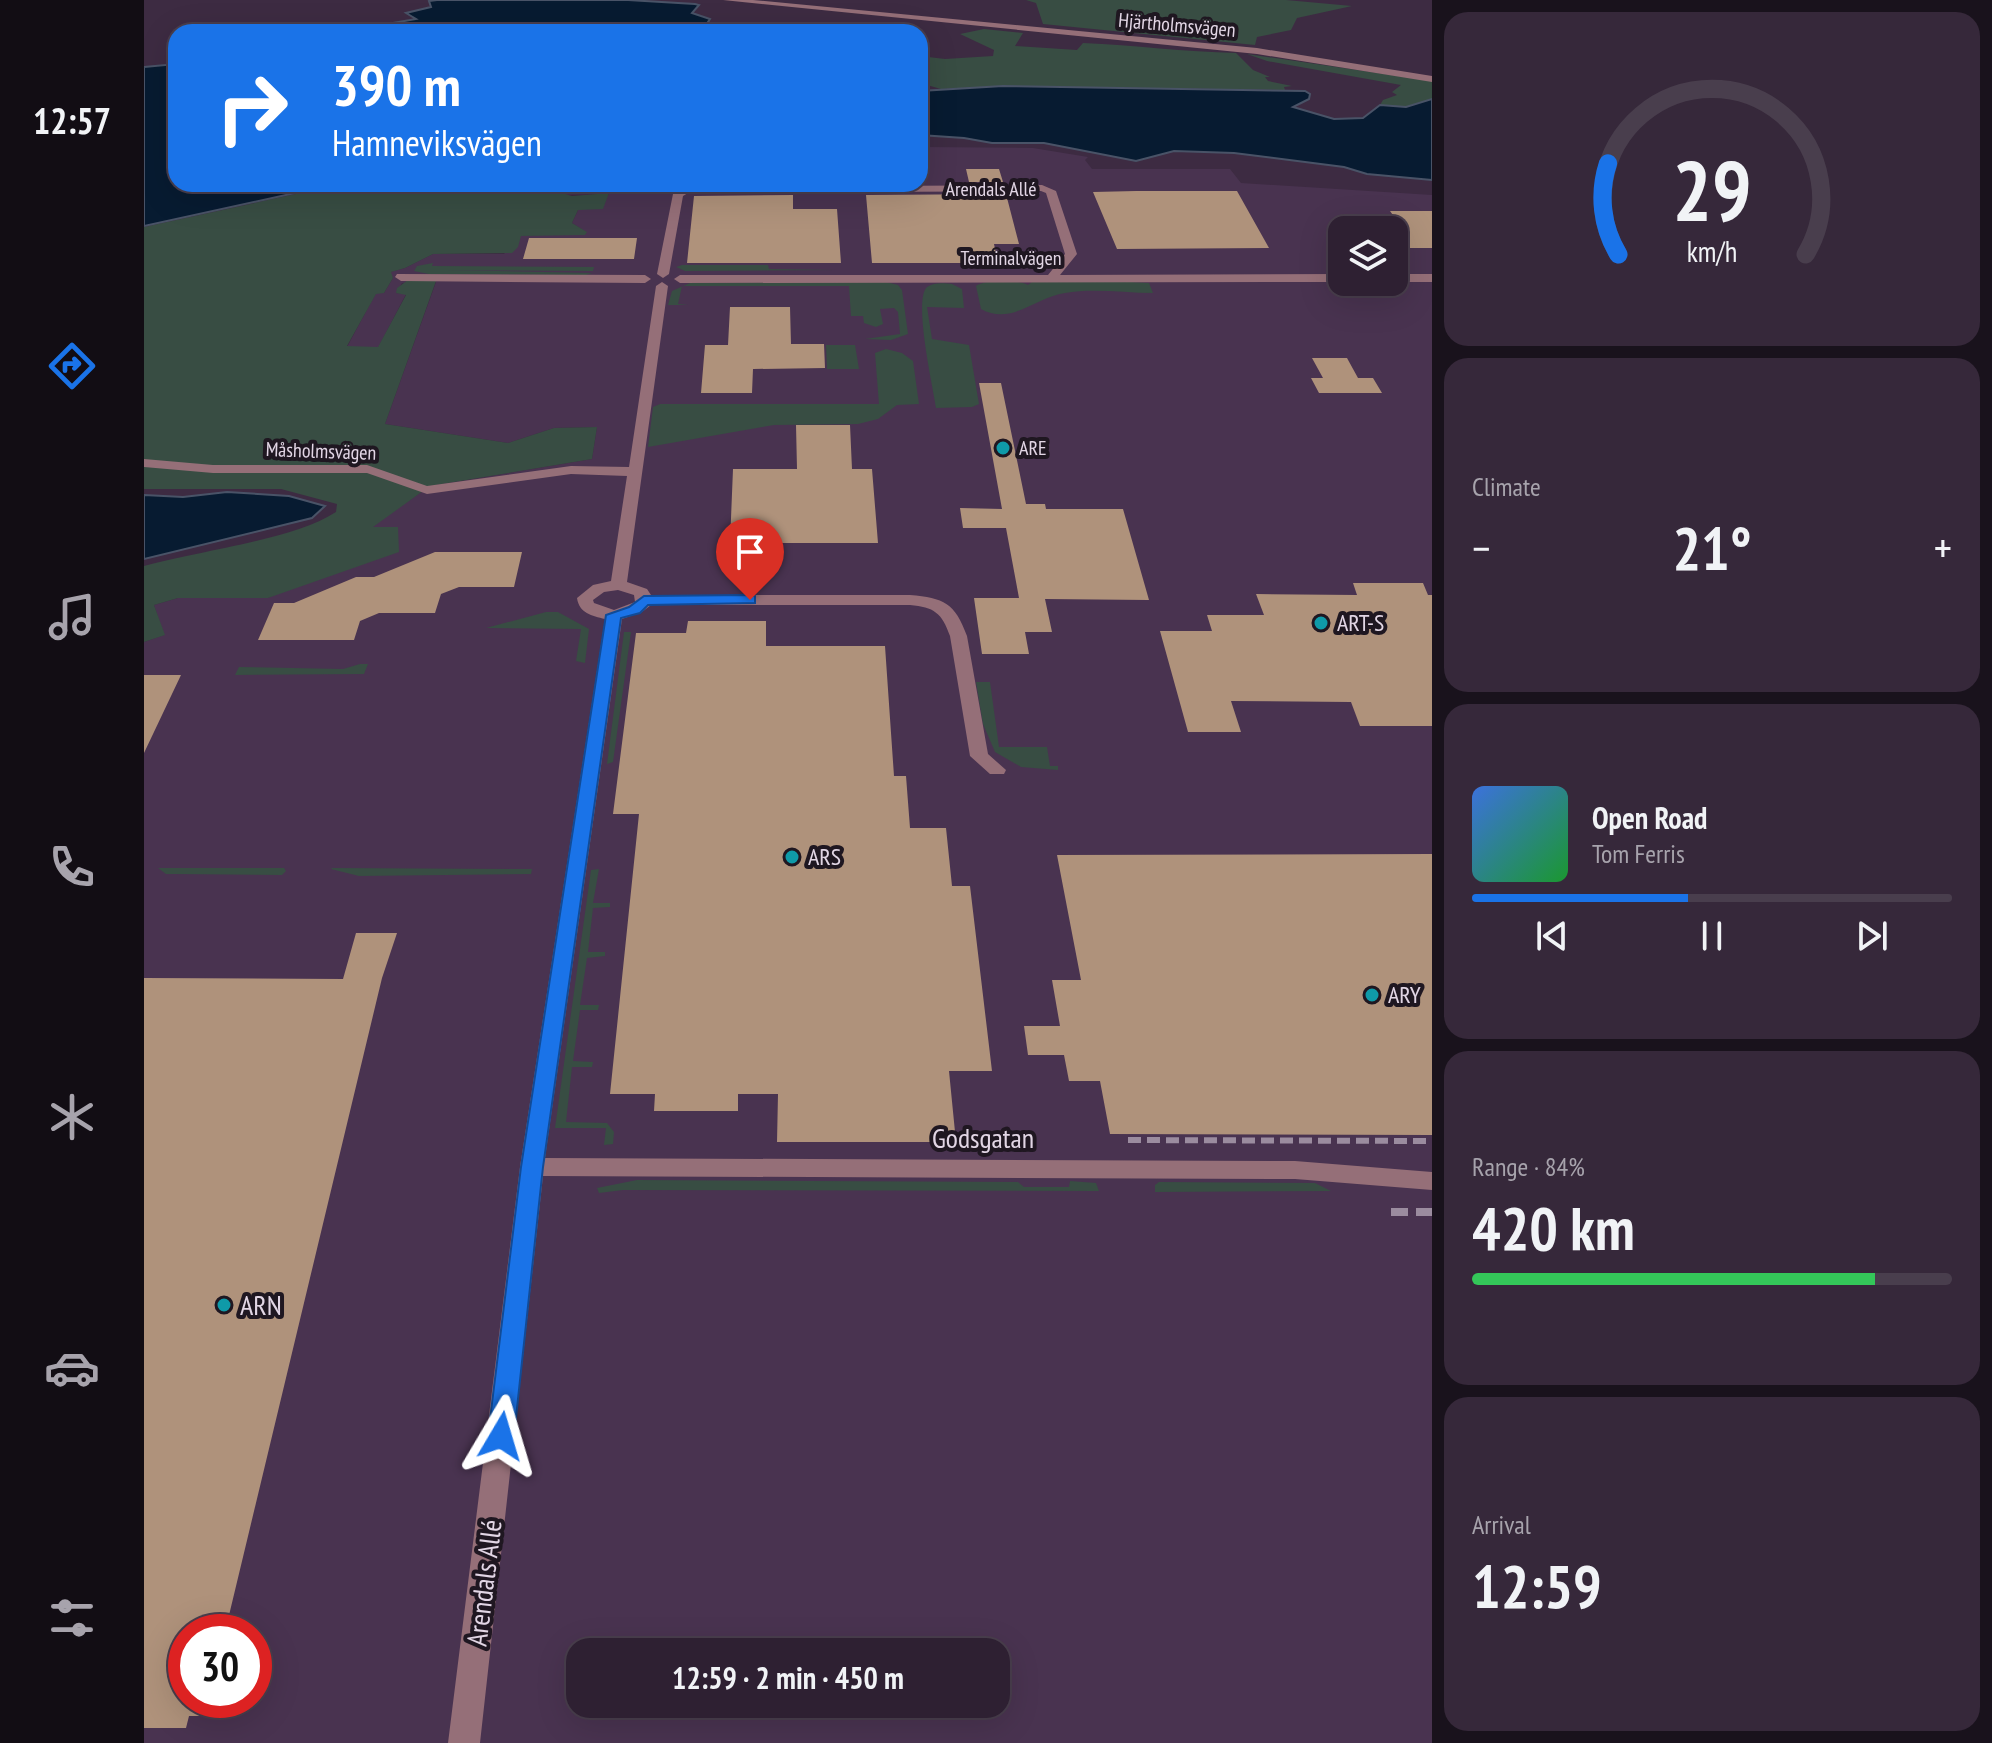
<!DOCTYPE html>
<meta charset="utf-8">
<style>
:root{--surface:#2e2032;--page:#36283a;--text:#f1f3f6;--muted:#a7a3ac;--line:#493e4d;--accent:#1a73e8}
body{margin:0;font-family:"PT Sans Narrow",sans-serif;background:var(--page);color:var(--text);height:100vh;display:flex;flex-direction:column;font-size:30px;white-space:nowrap}
*{box-sizing:border-box;margin:0}
p{font-size:26px;color:var(--muted)}
.icon{flex:none;width:44px;height:44px;fill:none;stroke:currentColor;stroke-width:2;stroke-linecap:round;stroke-linejoin:round}
.map{position:relative;flex:1;overflow:hidden}
.drawer{display:flex;flex-direction:column;gap:12px;padding:12px;background:#19121c;width:560px}
.drawer>*{flex:none}
.top-card{position:absolute;left:24px;top:24px;width:760px;height:168px;border-radius:24px;box-shadow:0 8px 32px #0002,0 0 0 2px var(--line);background:#1a73e8;color:#fff;overflow:hidden}
.fabs{position:absolute;left:1184px;top:216px;display:grid;gap:16px}
.fabs a{display:grid;place-items:center;width:80px;height:80px;border-radius:16px;background:var(--surface);box-shadow:0 8px 32px #0002,0 0 0 2px var(--line);font-size:40px}
.speed{position:absolute;left:24px;top:1614px;display:flex;gap:16px;font-size:40px;font-weight:700;text-align:center}
.speed>*{display:grid;place-content:center;width:104px;height:104px;border-radius:50%;background:var(--surface);box-shadow:0 8px 32px #0002,0 0 0 2px var(--line);line-height:1}
.speed .limit{border:12px solid #d22;background:#fff;color:#111}
.pin{position:absolute;display:grid;place-items:center;width:68px;height:68px;color:#fff;margin:-82px -34px;border-radius:50% 50% 50% 0;rotate:-45deg;box-shadow:0 0 8px #0007}
.pin .icon{rotate:45deg}
.me{position:absolute;width:88px;margin:-44px;rotate:7deg;stroke-linejoin:round;filter:drop-shadow(0 0 6px #0008)}
.turn{display:flex;align-items:center;gap:28px;height:168px;padding:0 32px;font-size:36px}
.turn .icon{width:104px;height:104px;stroke-width:2.5}
.turn b{display:block;font-size:56px;line-height:68px}
.big{font-size:60px;font-weight:800;line-height:1.1}
.drawer .widget{flex:1;display:flex;flex-direction:column;justify-content:center;gap:12px;min-width:0;padding:0 28px;border-radius:24px;background:var(--page)}
.drawer .dial{align-items:center;gap:0}
.dial svg{height:208px;overflow:visible;fill:none;stroke:var(--line);stroke-width:7;stroke-linecap:round;text-anchor:middle}
.dial text{fill:var(--text);stroke:none}
.song{display:flex;align-items:center;gap:24px}
.cover{width:96px;height:96px;border-radius:12px;background:linear-gradient(135deg,hsl(220 70% 55%),hsl(130 70% 35%))}
.played{height:8px;border-radius:4px;background:linear-gradient(90deg,var(--accent) 45%,var(--line) 45%)}
.keys{display:flex;justify-content:space-around;direction:ltr}
.heat{display:flex;justify-content:space-between;align-items:center;font-size:44px;direction:ltr}
.charge{height:12px;border-radius:6px;background:linear-gradient(90deg,#34c759 84%,var(--line) 0)}
.trip{position:absolute;left:422px;top:1638px;width:444px;height:80px;border-radius:24px;background:var(--surface);box-shadow:0 8px 32px #0002,0 0 0 2px var(--line);font-weight:800;line-height:80px;text-align:center}
main{display:flex;flex:1;min-height:0}
.dock{display:flex;flex-direction:column;width:144px;justify-content:space-around;align-items:center;background:#120d14;color:var(--muted)}
.dock .icon{width:56px;height:56px}
.dock .active{color:var(--accent)}
.dock b{font-size:36px;color:var(--text)}
.map>svg:first-child{display:block}
.built{fill:#493350;fill-rule:evenodd}
.green{fill:#384d43}
.water{fill:#071b31;stroke:#495367;stroke-width:2}
.building{fill:#af927b}
.lines{fill:none;stroke-linecap:round;stroke-linejoin:round}
.minor{fill:#956f78;fill-rule:evenodd}
.rail-far1{stroke:#9b8c9f;stroke-width:6;stroke-dasharray:13 6;stroke-linecap:butt}
.rail{stroke:#9b8c9f;stroke-width:8;stroke-dasharray:17 8;stroke-linecap:butt}
.route{fill:#1a73e8;stroke:#114b97;stroke-width:2}
.culture-dot{fill:#0f9aa8;stroke:#1f1721;stroke-width:3}
.labels{text-anchor:middle;stroke-width:8;stroke-linejoin:round;paint-order:stroke}
.far-street-label{font-size:20px;fill:#e2d6e5;stroke:#1f1721}
.far-poi-label{font-size:20px;fill:#e2d6e5;stroke:#1f1721;text-anchor:start}
.poi-label{font-size:24px;fill:#e2d6e5;stroke:#1f1721;text-anchor:start}
.near-street-label{font-size:28px;fill:#e2d6e5;stroke:#1f1721}
.near-poi-label{font-size:28px;fill:#e2d6e5;stroke:#1f1721;text-anchor:start}
</style>
<main>
<nav class="dock">
<b>12:57</b>
<svg class="icon active" aria-label="directions" viewBox="0 0 24 24"><path d="M12 3l9 9-9 9-9-9zM9 14v-3h6M13 9l2 2-2 2"/></svg>
<svg class="icon" aria-label="music" viewBox="0 0 24 24"><path d="M9 18V5l10-2v13"/><circle cx="6" cy="18" r="3"/><circle cx="16" cy="16" r="3"/></svg>
<svg class="icon" aria-label="phone" viewBox="0 0 24 24"><path d="M5 4h4l2 5-3 2q2 4 5 5l2-3 5 2v4C11 20 4 13 5 4z"/></svg>
<svg class="icon" aria-label="climate" viewBox="0 0 24 24"><path d="M12 3v18M4 7l16 10M4 17L20 7"/></svg>
<svg class="icon" aria-label="car" viewBox="0 0 24 24"><path d="M5 17H2v-5l4-1 3-4h7l3 4 3 1v5h-3M9 17h6M6 11h13"/><circle cx="7" cy="17" r="2"/><circle cx="17" cy="17" r="2"/></svg>
<svg class="icon" aria-label="filters" viewBox="0 0 24 24"><path d="M4 7h16M4 17h16"/><circle cx="9" cy="7" r="2"/><circle cx="15" cy="17" r="2"/></svg>
</nav>
<div class="map">
<svg width="1288" height="1743" viewBox="0 0 1288 1743">
<rect width="100%" height="100%" fill="#3d2b42"/>
<path class="built" d="M 776,147 L 889,148 L 944,157 L 941,160 L 948,169 L 1086,169 L 1097,183 L 1288,195 L 1288,1743 L 0,1743 L 0,642 L 20,635 L 10,605 L 34,598 L 124,598 L 286,486 L 448,459 L 453,427 L 410,428 L 364,443 L 241,424 L 292,282 L 258,283 L 252,293 L 262,294 L 234,348 L 203,347 L 232,293 L 240,293 L 249,278 L 246,272 L 261,268 L 289,254 L 360,254 L 376,236 L 442,232 L 428,223 L 434,210 L 465,194 L 417,195 L 399,188 L 404,185 L 776,184 ZM 1198,230 L 1250,230 L 1250,282 L 1198,282 ZM 42,1632 L 110,1632 L 110,1700 L 42,1700 ZM 436,1652 L 852,1652 L 852,1704 L 436,1704 Z"/>
<path class="green" d="M 882,0 L 1142,0 L 1208,6 L 1153,18 L 1147,30 L 1113,37 L 1111,45 L 899,24 L 892,3 Z
M 840,29 L 879,33 L 871,46 L 933,50 L 939,43 C 990,45 1041,52 1092,53 L 1109,70 L 1126,77 L 1121,77 L 1124,81 L 1148,86 L 1140,87 L 1141,90 L 859,86 L 797,89 L 776,83 L 776,56 L 801,59 L 849,56 L 850,50 L 816,34 Z
M 1103,54 L 1288,81 L 1288,99 L 1262,107 L 1236,105 L 1239,100 L 1253,95 L 1248,92 L 1257,85 L 1123,61 Z
M 198,184 L 411,184 L 400,188 L 428,196 L 465,193 L 459,209 L 434,210 L 428,223 L 443,232 L 441,235 L 377,236 L 374,247 L 368,253 L 289,254 L 261,268 L 247,272 L 249,278 L 240,293 L 232,294 L 203,346 L 234,347 L 262,295 L 252,293 L 253,288 L 264,280 L 292,281 L 241,424 L 364,443 L 410,428 L 453,427 L 448,459 L 286,486 L 229,527 L 254,527 L 255,552 L 124,598 L 34,598 L 10,605 L 21,635 L 0,642 L 0,566 C 53,551 149,540 192,512 L 193,504 L 137,489 L 0,489 L 0,227 Z
M 289,263 L 288,266 L 450,267 L 449,271 L 301,270 L 448,273 L 442,275 L 285,274 L 270,271 L 273,266 Z
M 538,265 L 624,265 L 625,269 L 692,270 L 541,271 L 532,267 Z
M 952,280 L 1005,283 L 1009,293 C 981,293 949,288 921,293 C 892,297 867,326 837,309 L 832,286 C 844,279 872,279 884,285 L 889,281 Z
M 738,281 L 754,285 L 758,290 L 764,334 L 747,340 L 721,339 L 756,334 L 754,312 L 750,308 L 736,309 L 739,324 L 732,327 L 720,323 L 719,316 L 707,316 L 705,286 L 538,286 L 534,304 L 544,305 L 524,305 L 528,291 L 546,283 Z
M 808,284 L 818,289 L 820,308 L 783,307 L 788,339 L 825,345 L 835,404 L 828,407 L 792,408 C 789,387 769,300 783,287 C 790,282 801,283 808,284 Z
M 682,345 L 711,345 L 715,369 L 683,369 Z
M 742,349 L 758,353 L 769,361 L 775,404 L 753,405 L 734,419 L 714,424 L 630,425 L 504,447 L 509,407 L 516,404 L 735,404 L 731,353 Z
M 402,612 L 414,612 L 445,629 L 441,663 L 432,661 L 437,629 L 342,628 Z
M 480,632 L 487,632 L 469,762 L 463,764 Z
M 216,664 L 224,664 L 220,674 L 91,675 L 95,667 L 199,669 Z
M 832,682 L 846,682 L 855,747 L 903,747 L 906,766 L 914,766 L 914,770 L 877,767 L 851,752 L 839,724 Z
M 14,868 L 140,868 L 142,871 L 138,875 L 29,874 L 22,874 Z
M 187,869 L 188,868 L 388,869 L 387,874 L 215,876 Z
M 455,869 L 449,903 L 466,903 L 466,907 L 449,908 L 444,952 L 461,952 L 461,956 L 443,958 L 436,1005 L 455,1005 L 454,1010 L 436,1010 L 429,1061 L 449,1062 L 448,1067 L 428,1067 L 422,1122 L 463,1123 L 470,1132 L 469,1144 L 460,1145 L 462,1128 L 411,1128 L 447,870 Z
M 493,1180 L 874,1182 L 880,1187 L 925,1187 L 926,1181 L 952,1183 L 955,1191 L 479,1190 L 455,1193 L 453,1188 Z
M 1015,1182 L 1171,1183 L 1187,1191 L 1011,1192 L 1011,1185 Z"/>
<path class="water" d="M 293,0 L 484,0 L 551,4 L 555,5 L 548,13 L 566,19 L 564,22 L 579,30 L 247,32 L 220,28 L 272,19 L 262,13 L 287,7 L 285,1 Z
M 32,64 L 32,184 L 192,184 L 0,226 L 0,67 Z
M 859,86 L 1161,91 L 1166,94 L 1165,99 L 1149,107 L 1190,119 L 1219,118 L 1236,105 L 1262,107 L 1288,99 L 1288,180 L 1223,174 L 1200,167 L 1090,153 L 1030,151 L 992,161 L 900,143 L 848,143 L 820,138 L 776,135 L 776,91 Z
M 83,492 L 145,496 L 181,506 L 168,518 L 0,559 L 0,495 L 39,497 Z"/>
<path class="building" d="M 822,169 L 855,169 L 859,182 L 825,182 Z
M 992,191 L 1093,191 L 1125,248 L 973,249 L 949,192 Z
M 862,194 L 875,244 L 850,244 L 854,263 L 728,263 L 722,195 Z
M 649,195 L 649,209 L 693,209 L 697,263 L 543,263 L 550,196 Z
M 1246,211 L 1288,211 L 1288,248 L 1250,248 L 1251,218 Z
M 385,238 L 493,238 L 490,259 L 379,259 Z
M 586,307 L 646,307 L 647,344 L 680,344 L 681,368 L 609,369 L 608,393 L 557,393 L 561,345 L 584,345 Z
M 1168,358 L 1203,358 L 1214,378 L 1229,378 L 1238,393 L 1175,393 L 1167,378 L 1179,378 Z
M 835,383 L 857,383 L 882,504 L 901,504 L 902,509 L 979,509 L 1005,600 L 901,599 L 908,632 L 881,632 L 885,654 L 838,654 L 830,598 L 875,598 L 862,528 L 819,528 L 816,508 L 858,509 Z
M 652,425 L 706,425 L 708,469 L 728,469 L 734,543 L 586,543 L 589,469 L 653,469 Z
M 291,552 L 378,552 L 370,587 L 315,587 L 297,594 L 291,613 L 235,613 L 216,621 L 210,640 L 114,640 L 130,603 L 150,603 L 212,577 L 230,577 Z
M 1209,583 L 1279,583 L 1284,595 L 1288,595 L 1288,726 L 1216,726 L 1207,702 L 1087,701 L 1097,732 L 1044,732 L 1016,631 L 1068,631 L 1063,615 L 1120,615 L 1112,594 L 1213,595 Z
M 544,621 L 622,621 L 622,646 L 741,646 L 750,776 L 762,776 L 766,828 L 802,828 L 808,886 L 826,886 L 848,1071 L 805,1071 L 812,1142 L 633,1142 L 634,1094 L 594,1094 L 594,1111 L 510,1111 L 511,1094 L 466,1094 L 495,814 L 469,814 L 492,633 L 542,633 Z
M 0,675 L 37,675 L 0,753 Z
M 1288,854 L 1288,1135 L 966,1134 L 956,1081 L 925,1081 L 920,1055 L 884,1055 L 880,1026 L 916,1026 L 908,980 L 937,980 L 913,855 Z
M 212,933 L 253,933 L 238,978 L 81,1632 L 42,1632 L 42,1700 L 65,1700 L 61,1716 L 45,1716 L 42,1728 L 0,1728 L 0,978 L 199,979 Z"/>
<g class="lines">
<path class="minor" d="M 579,0 L 609,0 L 1113,48 L 1288,76 L 1288,82 L 1113,54 Z
M 898,185 L 912,191 L 933,254 L 916,275 L 1198,274 L 1198,282 L 536,283 L 530,279 L 536,275 L 904,275 L 921,254 L 902,193 L 897,191 L 544,193 L 539,196 L 525,274 L 519,278 L 513,274 L 529,194 L 542,187 Z
M 253,274 L 501,275 L 507,279 L 501,283 L 257,281 L 251,277 Z
M 1250,274 L 1288,274 L 1288,282 L 1250,282 Z
M 518,282 L 524,286 L 483,582 L 503,589 L 507,595 L 766,595 C 800,598 811,603 823,636 L 844,754 L 862,770 L 860,774 L 846,774 L 826,756 L 806,636 C 798,613 790,607 766,605 L 507,605 L 498,612 L 478,619 L 401,1158 L 1151,1161 L 1288,1172 L 1288,1190 L 1151,1179 L 399,1176 L 336,1743 L 304,1743 L 376,1167 L 461,619 C 448,616 435,613 433,598 L 449,585 L 467,581 L 483,476 L 427,474 L 283,494 L 223,473 L 69,473 L 0,467 L 0,459 L 69,465 L 223,465 L 283,486 L 427,466 L 485,467 L 512,286 ZM 474,590 L 490,595 L 491,602 L 470,610 L 450,603 L 449,600 L 460,592 Z"/>
<path class="rail-far1" d="M 984,1140 L 1288,1141"/>
<path class="rail" d="M 1247,1212 L 1288,1212"/>
</g>
<path class="route" d="M 606,595 L 611,596 L 611,603 L 504,605 L 496,613 L 477,618 L 399,1167 L 370,1436 L 366,1443 L 357,1446 L 348,1443 L 344,1436 L 377,1167 L 462,615 L 485,607 L 500,596 Z"/>
<g class="culture-dot">
<circle cx="859" cy="448" r="8"/>
<circle cx="1177" cy="623" r="8"/>
<circle cx="648" cy="857" r="8"/>
<circle cx="1228" cy="995" r="8"/>
<circle cx="80" cy="1305" r="8"/>
</g>
<g class="labels">
<g class="far-street-label">
<text transform="translate(1033 25) rotate(5)" y="7">Hjärtholmsvägen</text>
<text x="847" y="196">Arendals Allé</text>
<text x="867" y="265">Terminalvägen</text>
<text transform="translate(177 451) rotate(2)" y="7">Måsholmsvägen</text>
</g>
<g class="far-poi-label">
<text x="875" y="455">ARE</text>
</g>
<g class="poi-label">
<text x="1193" y="631">ART-S</text>
<text x="664" y="865">ARS</text>
<text x="1244" y="1003">ARY</text>
</g>
<g class="near-street-label">
<text x="839" y="1148">Godsgatan</text>
<text transform="translate(340 1583) rotate(-83)" y="10">Arendals Allé</text>
</g>
<g class="near-poi-label">
<text x="96" y="1315">ARN</text>
</g>
</g>
</svg>
<div class="fabs">
<a><svg class="icon" aria-label="layers" viewBox="0 0 24 24"><path d="M12 4l9 5-9 5-9-5zM3 14l9 5 9-5"/></svg></a>
</div>
<div class="speed"><div class="limit">30</div></div>
<div class="pin" style="left:606px;top:600px;background:#d93025"><svg class="icon" aria-label="arrive" viewBox="0 0 24 24"><path d="M6 21V4h12l-3 4 3 4H6"/></svg></div>
<svg class="me" style="left:357px;top:1436px" viewBox="-20 -20 40 40"><path d="M0-17L14 15 0 8-14 15z" fill="#1a73e8" stroke="#fff" stroke-width="4"/></svg>
<div class="trip">12:59 · 2 min · 450 m</div>
<div class="top-card">
<div class="turn"><svg class="icon" aria-label="right" viewBox="0 0 24 24"><path d="M7 20v-9h11M14 6l5 5-5 5"/></svg><div><b>390 m</b>Hamneviksvägen</div></div>
</div>
</div>
<section class="drawer">
<div class="widget dial"><svg viewBox="0 0 100 80">
<path d="M14 69A42 42 0 1 1 86 69"/>
<path d="M14 69A42 42 0 0 1 10 34" stroke="#1a73e8"/>
<text x="50" y="56" font-size="32" font-weight="700">29</text>
<text x="50" y="72" font-size="11">km/h</text>
</svg></div>
<div class="widget"><p>Climate</p>
<div class="heat"><a>−</a><b class="big">21°</b><a>+</a></div>
</div>
<div class="widget">
<div class="song"><i class="cover"></i><div><b>Open Road</b><p>Tom Ferris</p></div></div>
<div class="played"></div>
<div class="keys"><svg class="icon" aria-label="previous" viewBox="0 0 24 24"><path d="M18 5L8 12l10 7zM5 5v14"/></svg><svg class="icon" aria-label="pause" viewBox="0 0 24 24"><path d="M8 5v14M16 5v14"/></svg><svg class="icon" aria-label="next" viewBox="0 0 24 24"><path d="M6 5l10 7-10 7zM19 5v14"/></svg></div>
</div>
<div class="widget"><p>Range · 84%</p><b class="big">420 km</b><div class="charge"></div></div>
<div class="widget"><p>Arrival</p><b class="big">12:59</b></div>
</section>
</main>
